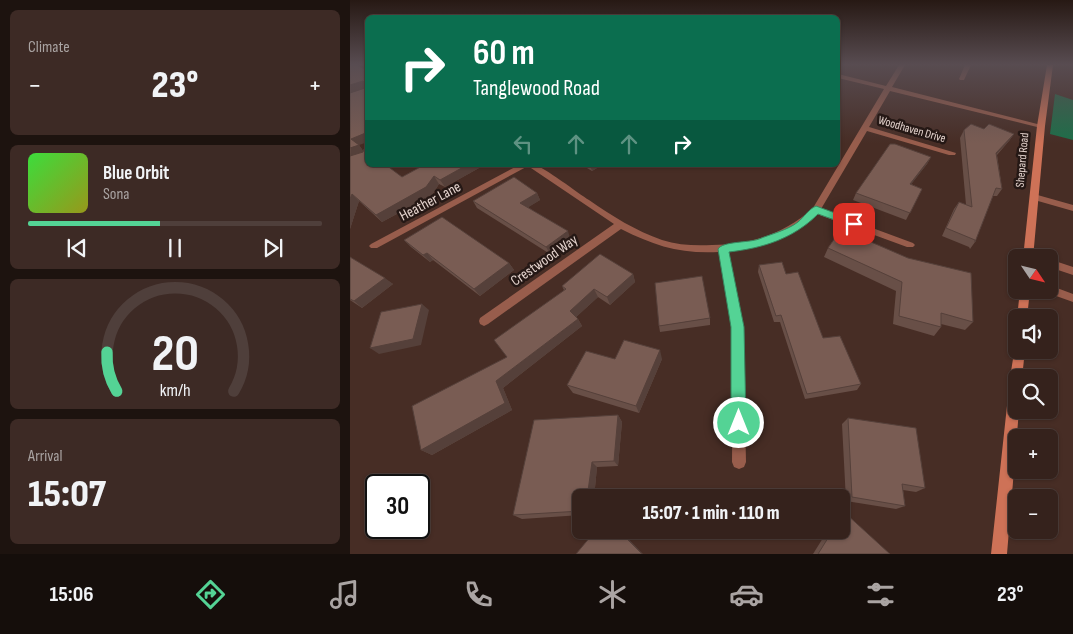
<!DOCTYPE html>
<meta charset="utf-8">
<style>
:root{--surface:#35221c;--page:#3d2a25;--text:#f1f3f6;--muted:#aaa4a3;--line:#4f3f3b;--accent:#54d395}
body{margin:0;font-family:"Sofia Sans Condensed",sans-serif;background:var(--page);color:var(--text);height:100vh;display:flex;flex-direction:column;font-size:19px;white-space:nowrap}
*{box-sizing:border-box;margin:0}
p{font-size:16px;color:var(--muted)}
.icon{flex:none;width:28px;height:28px;fill:none;stroke:currentColor;stroke-width:2;stroke-linecap:round;stroke-linejoin:round}
.map{position:relative;flex:1;overflow:hidden}
.details{display:flex;flex-direction:column;gap:10px;padding:10px;background:#1d130f;width:350px}
.details>*{flex:none}
.guide{position:absolute;left:15px;top:15px;width:475px;height:152px;border-radius:8px;box-shadow:0 1px 4px #0004,0 0 0 1px var(--line);background:#0b6e4f;color:#fff;overflow:hidden}
.needle{width:32px;rotate:125deg}
.fabs{position:absolute;left:658px;top:249px;display:grid;gap:10px}
.fabs a{display:grid;place-items:center;width:50px;height:50px;border-radius:8px;background:var(--surface);box-shadow:0 1px 4px #0004,0 0 0 1px var(--line);font-size:25px}
.speed{position:absolute;left:15px;top:474px;display:flex;gap:10px;font-size:25px;font-weight:700;text-align:center}
.speed>*{display:grid;place-content:center;width:65px;height:65px;border-radius:50%;background:var(--surface);box-shadow:0 1px 4px #0004,0 0 0 1px var(--line);line-height:1}
.speed .limit{border:2px solid #111;border-radius:8px;background:#fff;color:#111}
.pin{position:absolute;display:grid;place-items:center;width:42px;height:42px;color:#fff;margin:-21px;border-radius:10px;box-shadow:0 2px 8px #0006}
.me{position:absolute;width:55px;margin:-28px;rotate:0deg;stroke-linejoin:round;filter:drop-shadow(0 0 4px #0008)}
.turn{display:flex;align-items:center;gap:18px;height:105px;padding:0 25px;font-size:22px}
.turn .icon{width:65px;height:65px;stroke-width:2.5}
.turn b{display:block;font-size:35px;line-height:42px}
.lanes{display:flex;align-items:center;height:48px;padding:0 25px;background:#0003;justify-content:center;gap:25px;direction:ltr}
.lanes .off{opacity:.35}
.big{font-size:38px;font-weight:800;line-height:1.1}
.details .card{flex:1;display:flex;flex-direction:column;justify-content:center;gap:8px;min-width:0;padding:0 18px;border-radius:8px;background:var(--page)}
.details .dial{align-items:center;gap:0}
.dial svg{height:130px;overflow:visible;fill:none;stroke:var(--line);stroke-width:7;stroke-linecap:round;text-anchor:middle}
.dial text{fill:var(--text);stroke:none}
.song{display:flex;align-items:center;gap:15px}
.cover{width:60px;height:60px;border-radius:8px;background:linear-gradient(135deg,hsl(120 70% 55%),hsl(60 70% 35%))}
.played{height:5px;border-radius:2px;background:linear-gradient(90deg,var(--accent) 45%,var(--line) 45%)}
.keys{display:flex;justify-content:space-around;direction:ltr}
.heat{display:flex;justify-content:space-between;align-items:center;font-size:28px;direction:ltr}
.trip{position:absolute;left:222px;top:489px;width:278px;height:50px;border-radius:8px;background:var(--surface);box-shadow:0 1px 4px #0004,0 0 0 1px var(--line);font-weight:800;line-height:50px;text-align:center}
.dock{display:flex;height:80px;justify-content:space-around;align-items:center;background:#150e0b;color:var(--muted)}
.dock .icon{width:35px;height:35px}
.dock .on{color:var(--accent)}
.dock b{font-size:22px;color:var(--text)}
main{display:flex;flex:1;min-height:0}
.map>svg:first-child{display:block}
.green{fill:#1e6e49}
.lines{fill:none;stroke-linecap:round;stroke-linejoin:round}
.lane{fill:#985d4c;fill-rule:evenodd}
.street{fill:#985d4c;fill-rule:evenodd}
.secondary{fill:#ce7257;fill-rule:evenodd}
.wall{fill:#684f47}
.shaded-wall{fill:#55403a}
.building{fill:#795c53;stroke:#55403a}
.route{fill:#54d395;stroke:#378961}
.labels{text-anchor:middle;stroke-width:5;stroke-linejoin:round;paint-order:stroke}
.far-street-label{font-size:12px;fill:#e7d6d0;stroke:#251815}
.street-label{font-size:15px;fill:#e7d6d0;stroke:#251815}
</style>
<main>
<section class="details">
<div class="card"><p>Climate</p>
<div class="heat"><a>−</a><b class="big">23°</b><a>+</a></div>
</div>
<div class="card">
<div class="song"><i class="cover"></i><div><b>Blue Orbit</b><p>Sona</p></div></div>
<div class="played"></div>
<div class="keys"><svg class="icon" aria-label="previous" viewBox="0 0 24 24"><path d="M18 5L8 12l10 7zM5 5v14"/></svg><svg class="icon" aria-label="pause" viewBox="0 0 24 24"><path d="M8 5v14M16 5v14"/></svg><svg class="icon" aria-label="next" viewBox="0 0 24 24"><path d="M6 5l10 7-10 7zM19 5v14"/></svg></div>
</div>
<div class="card dial"><svg viewBox="0 0 100 80">
<path d="M14 69A42 42 0 1 1 86 69"/>
<path d="M14 69A42 42 0 0 1 8 45" stroke="#54d395"/>
<text x="50" y="56" font-size="32" font-weight="700">20</text>
<text x="50" y="72" font-size="11">km/h</text>
</svg></div>
<div class="card"><p>Arrival</p><b class="big">15:07</b></div>
</section>
<div class="map">
<svg width="723" height="554" viewBox="0 0 723 554">
<rect width="100%" height="100%" fill="#472d25"/>
<path class="green" d="M 705,94 L 723,100 L 723,140 L 700,134 Z"/>
<g class="lines">
<path class="lane" d="M 615,65 L 621,65 L 614,80 L 610,80 L 609,79 Z
M 684,194 L 723,205 L 723,211 L 681,199 L 680,197 Z
M 699,259 L 723,267 L 723,275 L 699,267 Z
M 699,285 L 723,294 L 723,302 L 695,292 L 694,290 L 699,290 Z"/>
<path class="street" d="M 549,65 L 555,65 L 542,87 L 695,126 L 691,128 L 540,91 L 519,127 L 606,153 L 605,155 L 599,155 L 517,131 L 471,209 L 563,243 L 565,245 L 563,247 L 557,247 L 467,214 C 442,237 412,249 378,251 L 393,327 L 396,462 L 394,467 L 389,469 L 384,467 L 382,462 L 383,327 L 369,252 C 330,254 305,246 271,229 L 138,324 L 134,326 L 130,324 L 129,321 L 130,318 L 264,224 L 178,166 L 27,248 L 21,248 L 19,246 L 21,244 L 169,165 C 174,165 180,164 184,165 C 193,166 229,194 239,200 C 262,216 286,231 312,240 C 328,245 345,246 362,245 C 401,244 433,235 463,208 L 534,89 L 488,78 L 488,74 L 536,86 Z"/>
<path class="secondary" d="M 697,65 L 703,65 L 695,126 L 683,258 L 673,258 L 687,126 Z
M 670,290 L 680,290 L 677,318 L 667,318 Z
M 665,346 L 666,346 L 666,350 L 675,350 L 672,378 L 666,378 L 666,410 L 669,410 L 657,554 L 641,554 L 660,378 Z"/>
</g>
<path class="wall" d="M 0,65 L 18,71 L 9,145 L 13,151 L 52,177 L 74,165 L 128,165 L 129,168 L 95,187 L 89,184 L 82,195 L 32,222 L 9,201 L 0,229 Z
M 634,129 L 664,134 L 659,141 L 647,155 L 652,189 L 647,196 L 643,196 L 625,242 L 620,249 L 619,247 L 592,236 L 604,209 L 609,202 L 616,205 L 610,138 L 614,130 Z
M 581,157 L 577,164 L 561,184 L 572,189 L 556,220 L 503,200 L 506,193 Z
M 232,165 L 252,165 L 242,171 Z
M 187,193 L 190,200 L 178,207 L 220,238 L 200,254 L 127,208 L 123,201 Z
M 491,229 L 623,322 L 615,330 L 591,324 L 591,327 L 584,336 L 543,324 L 546,291 L 474,257 L 478,248 Z
M 54,240 L 159,263 L 164,270 L 130,296 L 83,260 L 80,262 L 61,247 Z
M 0,257 L 43,284 L 12,308 L 0,300 Z
M 409,265 L 436,274 L 473,338 L 511,384 L 507,390 L 455,399 L 430,322 L 424,322 L 408,272 Z
M 283,274 L 285,282 L 260,305 L 248,297 L 226,317 L 228,319 L 232,326 L 153,388 L 162,410 L 82,455 L 71,450 L 157,357 L 214,290 L 212,286 Z
M 360,318 L 360,325 L 310,332 L 309,326 Z
M 312,359 L 289,413 L 223,393 L 217,385 Z
M 268,415 L 272,422 L 268,466 L 247,467 L 244,498 L 231,498 L 231,515 L 172,519 L 163,515 Z
M 498,418 L 575,488 L 566,492 L 553,490 L 555,506 L 546,509 L 496,501 L 492,424 Z
M 494,512 L 539,554 L 463,554 L 478,530 L 491,530 L 491,514 Z"/>
<path class="shaded-wall" d="M 13,81 L 17,88 L 0,94 L 0,85 Z
M 18,132 L 18,142 L 9,145 L 14,152 L 0,157 L 1,139 Z
M 664,134 L 659,141 L 641,160 L 646,153 Z
M 581,157 L 577,164 L 556,191 L 560,184 Z
M 117,165 L 128,165 L 129,168 L 95,187 L 90,180 Z
M 240,165 L 252,165 L 242,171 Z
M 84,176 L 89,184 L 82,195 L 32,222 L 26,215 Z
M 187,193 L 190,200 L 174,210 L 170,203 Z
M 2,194 L 9,201 L 0,229 L 0,199 Z
M 218,231 L 220,238 L 200,254 L 196,247 Z
M 77,253 L 83,260 L 80,262 L 73,255 Z
M 159,263 L 164,270 L 130,296 L 124,289 Z
M 283,274 L 285,282 L 260,305 L 257,297 Z
M 35,278 L 43,284 L 12,308 L 4,301 Z
M 244,289 L 248,297 L 224,319 L 220,311 Z
M 72,304 L 79,310 L 71,345 L 29,354 L 20,348 Z
M 228,319 L 232,326 L 153,388 L 162,410 L 82,455 L 71,450 L 146,381 Z
M 310,350 L 312,359 L 289,413 L 286,406 Z
M 268,415 L 272,422 L 268,466 L 264,461 Z
M 242,462 L 247,467 L 244,498 L 237,498 Z
M 268,530 L 270,530 L 293,554 L 292,554 Z"/>
<path class="building" d="M 0,65 L 7,65 L 18,71 L 18,132 L 1,139 L 9,145 L 0,148 L 0,93 L 15,88 L 15,83 L 13,81 L 0,85 Z
M 621,124 L 634,129 L 639,124 L 664,134 L 646,153 L 652,189 L 646,188 L 625,242 L 625,240 L 596,228 L 609,202 L 622,207 L 614,130 Z
M 540,144 L 545,144 L 581,157 L 560,184 L 572,189 L 560,213 L 506,193 Z
M 14,149 L 18,151 L 18,165 L 36,165 L 52,177 L 74,165 L 117,165 L 90,180 L 84,176 L 76,187 L 26,215 L 2,194 L 0,199 L 0,156 L 13,152 Z
M 164,177 L 187,193 L 170,203 L 218,231 L 196,247 L 123,201 Z
M 92,217 L 159,263 L 124,289 L 77,253 L 73,255 L 54,240 Z
M 491,229 L 558,258 L 621,273 L 623,322 L 591,313 L 591,327 L 549,316 L 552,282 L 478,248 Z
M 250,254 L 283,274 L 257,297 L 244,289 L 220,311 L 228,319 L 146,381 L 155,403 L 71,450 L 62,406 L 157,357 L 144,340 L 216,289 L 212,286 Z
M 0,257 L 35,278 L 4,301 L 0,299 Z
M 432,262 L 436,274 L 448,272 L 473,338 L 490,336 L 511,384 L 457,394 L 431,315 L 426,316 L 409,265 Z
M 352,276 L 360,318 L 309,326 L 305,283 Z
M 72,304 L 63,339 L 20,348 L 31,312 Z
M 274,340 L 310,350 L 286,406 L 217,385 L 236,351 L 265,359 Z
M 268,415 L 264,461 L 242,462 L 237,498 L 231,498 L 231,511 L 163,515 L 184,420 Z
M 498,418 L 566,428 L 575,488 L 552,484 L 555,506 L 502,497 Z
M 494,512 L 540,554 L 468,554 L 483,530 L 491,530 L 491,516 Z
M 246,530 L 268,530 L 292,554 L 226,554 Z"/>
<linearGradient id="sky" x2="0" y2="1"><stop stop-color="#271914"/><stop offset="0.45" stop-color="#584c51"/><stop offset="1" stop-color="#584c51" stop-opacity="0"/></linearGradient>
<rect width="723" height="143" fill="url(#sky)"/>
<path class="route" d="M 466,206 L 507,221 L 509,224 L 504,227 L 468,214 C 443,239 413,248 379,252 L 394,327 L 396,423 L 394,428 L 389,431 L 384,428 L 381,423 L 381,327 L 368,249 C 373,241 398,243 409,239 C 421,234 438,230 448,222 C 454,217 459,209 466,206 Z"/>
<g class="labels">
<g class="far-street-label">
<text transform="translate(562 129) rotate(16)" y="4">Woodhaven Drive</text>
<text transform="translate(672 160) rotate(-85)" y="4">Shepard Road</text>
</g>
<g class="street-label">
<text transform="translate(80 201) rotate(-28)" y="5">Heather Lane</text>
<text transform="translate(194 260) rotate(-35)" y="5">Crestwood Way</text>
</g>
</g>
</svg>
<div class="fabs">
<a><svg class="needle" viewBox="-14 -14 28 28"><path d="M0-13l5 13h-10z" fill="#e53935"/><path d="M0 13l5-13h-10z" fill="#aaa4a3"/></svg></a>
<a><svg class="icon" aria-label="sound" viewBox="0 0 24 24"><path d="M4 9h4l5-4v14l-5-4H4zM17 9q2 3 0 6"/></svg></a>
<a><svg class="icon" aria-label="search" viewBox="0 0 24 24"><circle cx="10" cy="10" r="6"/><path d="M15 15l6 6"/></svg></a>
<a>+</a>
<a>−</a>
</div>
<div class="speed"><div class="limit">30</div></div>
<div class="pin" style="left:504px;top:224px;background:#d93025"><svg class="icon" aria-label="arrive" viewBox="0 0 24 24"><path d="M6 21V4h12l-3 4 3 4H6"/></svg></div>
<svg class="me" style="left:389px;top:423px" viewBox="-20 -20 40 40"><circle r="17" fill="#54d395" stroke="#fff" stroke-width="3"/><path d="M0-11L8 9 0 5-8 9z" fill="#fff"/></svg>
<div class="trip">15:07 · 1 min · 110 m</div>
<div class="guide">
<div class="turn"><svg class="icon" aria-label="right" viewBox="0 0 24 24"><path d="M7 20v-9h11M14 6l5 5-5 5"/></svg><div><b>60 m</b>Tanglewood Road</div></div>
<div class="lanes"><svg class="icon off" aria-label="left" viewBox="0 0 24 24"><path d="M17 20v-9H6M10 6l-5 5 5 5"/></svg><svg class="icon off" aria-label="ahead" viewBox="0 0 24 24"><path d="M12 20V5M6 11l6-6 6 6"/></svg><svg class="icon off" aria-label="ahead" viewBox="0 0 24 24"><path d="M12 20V5M6 11l6-6 6 6"/></svg><svg class="icon" aria-label="right" viewBox="0 0 24 24"><path d="M7 20v-9h11M14 6l5 5-5 5"/></svg></div>
</div>
</div>
</main>
<nav class="dock">
<b>15:06</b>
<svg class="icon on" aria-label="directions" viewBox="0 0 24 24"><path d="M12 3l9 9-9 9-9-9zM9 14v-3h6M13 9l2 2-2 2"/></svg>
<svg class="icon" aria-label="music" viewBox="0 0 24 24"><path d="M9 18V5l10-2v13"/><circle cx="6" cy="18" r="3"/><circle cx="16" cy="16" r="3"/></svg>
<svg class="icon" aria-label="phone" viewBox="0 0 24 24"><path d="M5 4h4l2 5-3 2q2 4 5 5l2-3 5 2v4C11 20 4 13 5 4z"/></svg>
<svg class="icon" aria-label="climate" viewBox="0 0 24 24"><path d="M12 3v18M4 7l16 10M4 17L20 7"/></svg>
<svg class="icon" aria-label="car" viewBox="0 0 24 24"><path d="M5 17H2v-5l4-1 3-4h7l3 4 3 1v5h-3M9 17h6M6 11h13"/><circle cx="7" cy="17" r="2"/><circle cx="17" cy="17" r="2"/></svg>
<svg class="icon" aria-label="filters" viewBox="0 0 24 24"><path d="M4 7h16M4 17h16"/><circle cx="9" cy="7" r="2"/><circle cx="15" cy="17" r="2"/></svg>
<b>23°</b>
</nav>
